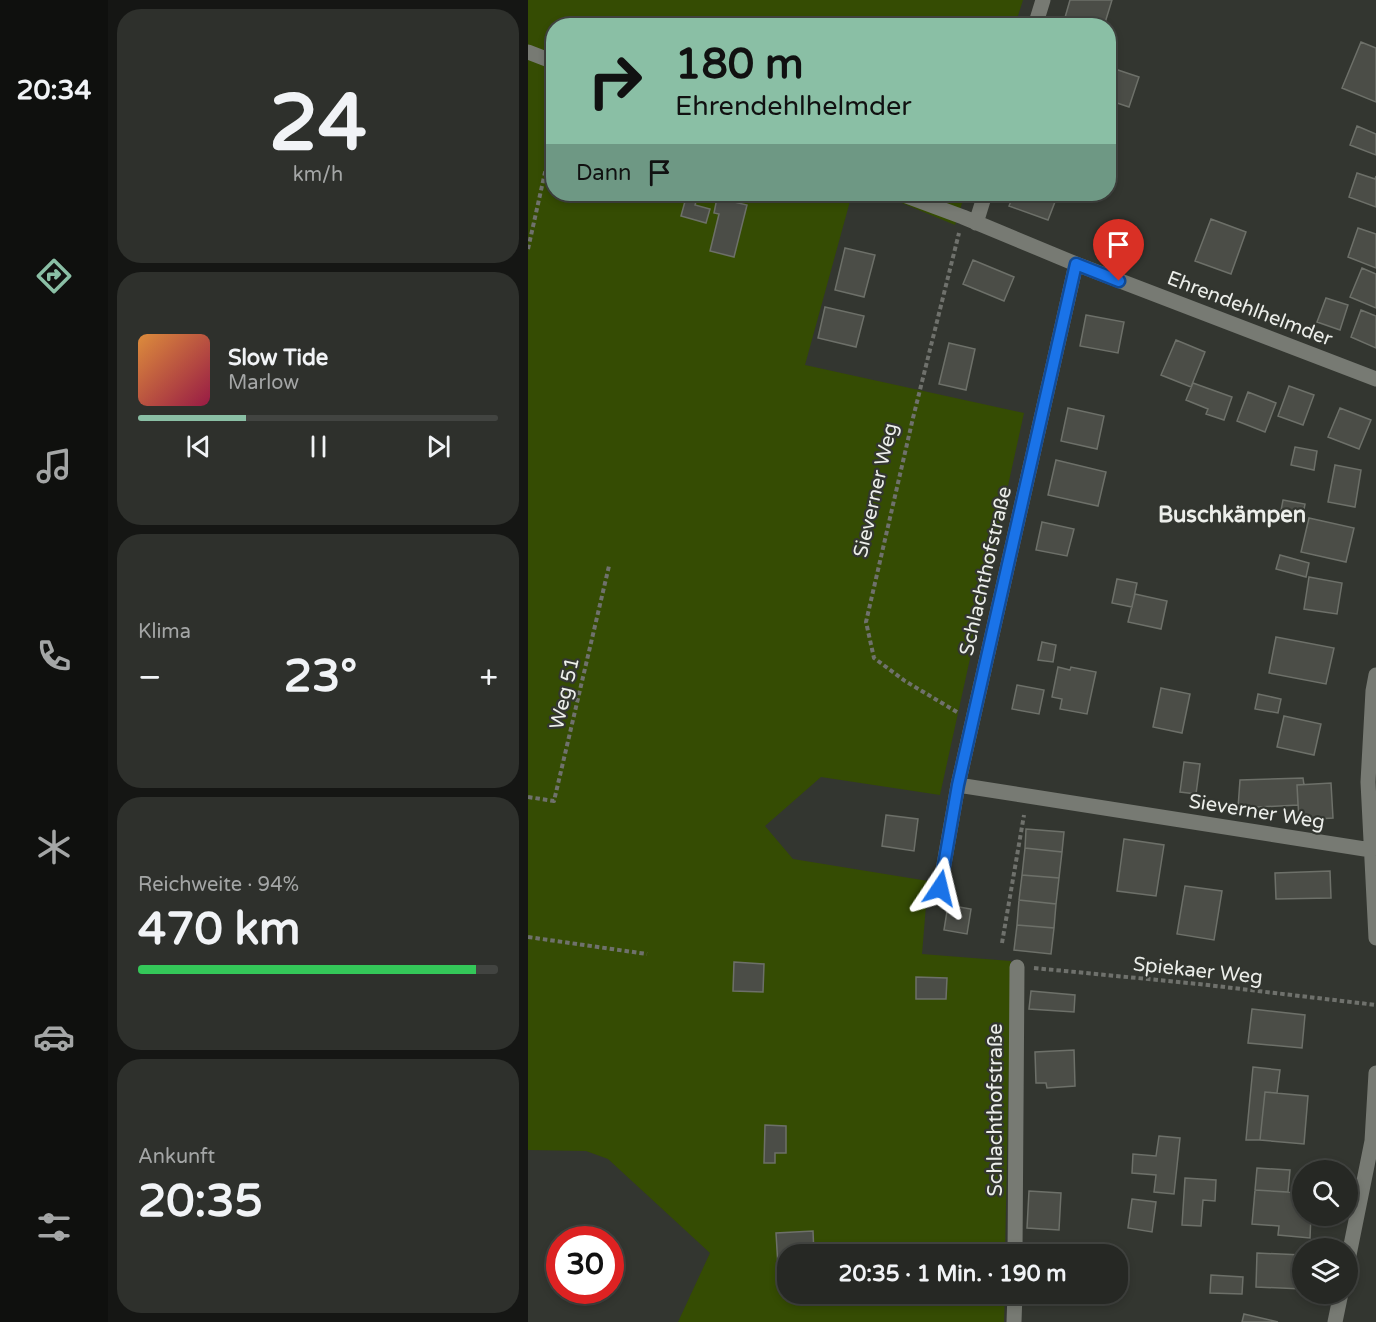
<!DOCTYPE html>
<html lang="de">
<meta charset="utf-8">
<style>
:root{--surface:#262824;--page:#2e302c;--text:#f1f3f6;--muted:#a4a6a6;--line:#424441;--accent:#8abfa5}
body{margin:0;font-family:"Varela Round",sans-serif;background:var(--page);color:var(--text);height:100vh;display:flex;flex-direction:column;font-size:22px;white-space:nowrap}
*{box-sizing:border-box;margin:0}
p{font-size:20px;color:var(--muted)}
.icon{flex:none;width:33px;height:33px;fill:none;stroke:currentColor;stroke-width:2;stroke-linecap:round;stroke-linejoin:round}
.map{position:relative;flex:1;overflow:hidden}
.details{display:flex;flex-direction:column;gap:9px;padding:9px;background:#151614;width:420px}
.details>*{flex:none}
.top-card{position:absolute;left:18px;top:18px;width:570px;height:183px;border-radius:24px;box-shadow:0 3px 9px #0003,0 0 0 2px var(--line);background:#8abfa5;color:#111;overflow:hidden}
.fabs{position:absolute;left:764px;top:1160px;display:grid;gap:12px}
.fabs a{display:grid;place-items:center;width:66px;height:66px;border-radius:50%;background:var(--surface);box-shadow:0 3px 9px #0003,0 0 0 2px var(--line);font-size:30px}
.speed{position:absolute;left:18px;top:1226px;display:flex;gap:12px;font-size:30px;font-weight:700;text-align:center}
.speed>*{display:grid;place-content:center;width:78px;height:78px;border-radius:50%;background:var(--surface);box-shadow:0 3px 9px #0003,0 0 0 2px var(--line);line-height:1}
.speed .limit{border:9px solid #d22;background:#fff;color:#111}
.pin{position:absolute;display:grid;place-items:center;width:51px;height:51px;color:#fff;margin:-62px -26px;border-radius:50% 50% 50% 0;rotate:-45deg;box-shadow:0 0 6px #0007}
.pin .icon{rotate:45deg}
.me{position:absolute;width:66px;margin:-33px;rotate:10deg;stroke-linejoin:round;filter:drop-shadow(0 0 4px #0008)}
.turn{display:flex;align-items:center;gap:21px;height:126px;padding:0 30px;font-size:27px}
.turn .icon{width:78px;height:78px;stroke-width:2.5}
.turn b{display:block;font-size:42px;line-height:51px}
.then{display:flex;align-items:center;height:57px;padding:0 30px;background:#0003;gap:12px;font-size:22px}
.big{font-size:45px;font-weight:800;line-height:1.1}
.details .card{flex:1;display:flex;flex-direction:column;justify-content:center;gap:9px;min-width:0;padding:0 21px;border-radius:24px;background:var(--page)}
.details .dial{align-items:center;gap:0}
.dial b{font-size:78px;line-height:1}
.song{display:flex;align-items:center;gap:18px}
.cover{width:72px;height:72px;border-radius:9px;background:linear-gradient(135deg,hsl(30 70% 55%),hsl(340 70% 35%))}
.played{height:6px;border-radius:3px;background:linear-gradient(90deg,var(--accent) 30%,var(--line) 30%)}
.keys{display:flex;justify-content:space-around;direction:ltr}
.heat{display:flex;justify-content:space-between;align-items:center;font-size:33px;direction:ltr}
.charge{height:9px;border-radius:4px;background:linear-gradient(90deg,#34c759 94%,var(--line) 0)}
.trip{position:absolute;left:249px;top:1244px;width:351px;height:60px;border-radius:24px;background:var(--surface);box-shadow:0 3px 9px #0003,0 0 0 2px var(--line);font-weight:800;line-height:60px;text-align:center}
main{display:flex;flex:1;min-height:0}
.tabs{display:flex;flex-direction:column;width:108px;justify-content:space-around;align-items:center;background:#0f100e;color:var(--muted)}
.tabs .icon{width:42px;height:42px}
.tabs .current{color:var(--accent)}
.tabs b{font-size:27px;color:var(--text)}
.map>svg:first-child{display:block}
.green{fill:#354c03}
.building{fill:#4b4d47;stroke:#6d7069;stroke-width:1.5}
.lines{fill:none;stroke-linecap:round;stroke-linejoin:round}
.path{stroke:#6f716c;stroke-width:4;stroke-dasharray:4.5 3;stroke-linecap:butt}
.minor{stroke:#777a73;stroke-width:15}
.route-casing{stroke:#114b97;stroke-width:15}
.route{stroke:#1a73e8;stroke-width:10}
.labels{text-anchor:middle;stroke-width:4.5;stroke-linejoin:round;paint-order:stroke}
.street-label{font-size:20px;fill:#eceeea;stroke:#333630}
.quarter-label{font-size:22px;font-weight:bold;fill:#eceeea;stroke:#333630}
</style>
<main>
<nav class="tabs">
<b>20:34</b>
<svg class="icon current" aria-label="directions" viewBox="0 0 24 24"><path d="M12 3l9 9-9 9-9-9zM9 14v-3h6M13 9l2 2-2 2"/></svg>
<svg class="icon" aria-label="music" viewBox="0 0 24 24"><path d="M9 18V5l10-2v13"/><circle cx="6" cy="18" r="3"/><circle cx="16" cy="16" r="3"/></svg>
<svg class="icon" aria-label="phone" viewBox="0 0 24 24"><path d="M5 4h4l2 5-3 2q2 4 5 5l2-3 5 2v4C11 20 4 13 5 4z"/></svg>
<svg class="icon" aria-label="climate" viewBox="0 0 24 24"><path d="M12 3v18M4 7l16 10M4 17L20 7"/></svg>
<svg class="icon" aria-label="car" viewBox="0 0 24 24"><path d="M5 17H2v-5l4-1 3-4h7l3 4 3 1v5h-3M9 17h6M6 11h13"/><circle cx="7" cy="17" r="2"/><circle cx="17" cy="17" r="2"/></svg>
<svg class="icon" aria-label="filters" viewBox="0 0 24 24"><path d="M4 7h16M4 17h16"/><circle cx="9" cy="7" r="2"/><circle cx="15" cy="17" r="2"/></svg>
</nav>
<section class="details">
<div class="card dial"><b>24</b><p>km/h</p></div>
<div class="card">
<div class="song"><i class="cover"></i><div><b>Slow Tide</b><p>Marlow</p></div></div>
<div class="played"></div>
<div class="keys"><svg class="icon" aria-label="previous" viewBox="0 0 24 24"><path d="M18 5L8 12l10 7zM5 5v14"/></svg><svg class="icon" aria-label="pause" viewBox="0 0 24 24"><path d="M8 5v14M16 5v14"/></svg><svg class="icon" aria-label="next" viewBox="0 0 24 24"><path d="M6 5l10 7-10 7zM19 5v14"/></svg></div>
</div>
<div class="card"><p>Klima</p>
<div class="heat"><a>−</a><b class="big">23°</b><a>+</a></div>
</div>
<div class="card"><p>Reichweite · 94%</p><b class="big">470 km</b><div class="charge"></div></div>
<div class="card"><p>Ankunft</p><b class="big">20:35</b></div>
</section>
<div class="map">
<svg width="848" height="1322" viewBox="0 0 848 1322">
<rect width="100%" height="100%" fill="#333630"/>
<path class="green" d="M 0,0 L 495,0 L 487,25 L 26,26 L 26,194 L 324,194 L 277,365 L 496,413 L 412,795 L 293,777 L 237,826 L 265,859 L 400,881 L 394,954 L 483,961 L 477,1254 L 260,1254 L 260,1293 L 477,1293 L 476,1322 L 150,1322 L 182,1253 L 80,1159 L 58,1151 L 0,1150 Z
M 352,194 L 437,194 L 427,225 Z"/>
<path class="building" d="M 542,0 L 584,0 L 576,26 L 552,26 L 536,21 Z
M 833,42 L 848,48 L 848,102 L 814,88 Z
M 584,68 L 611,77 L 601,107 L 580,100 L 580,77 Z
M 829,126 L 848,134 L 848,155 L 822,145 Z
M 829,173 L 847,179 L 848,176 L 848,207 L 821,197 Z
M 159,194 L 184,194 L 183,199 L 170,195 L 167,205 L 182,209 L 178,223 L 153,216 Z
M 486,194 L 530,194 L 520,220 L 481,206 Z
M 189,198 L 219,205 L 206,257 L 182,251 L 191,214 L 186,213 Z
M 683,219 L 718,232 L 703,274 L 667,261 Z
M 830,228 L 848,234 L 848,268 L 820,257 Z
M 317,248 L 347,255 L 336,297 L 307,290 Z
M 445,260 L 486,277 L 476,301 L 435,284 Z
M 834,268 L 848,274 L 848,308 L 822,297 Z
M 798,298 L 820,305 L 812,330 L 789,322 Z
M 297,307 L 336,316 L 328,347 L 290,338 Z
M 833,310 L 848,316 L 848,348 L 823,337 Z
M 558,315 L 596,322 L 590,353 L 552,346 Z
M 648,340 L 677,352 L 663,387 L 633,375 Z
M 421,343 L 447,349 L 438,390 L 411,384 Z
M 665,383 L 704,397 L 696,420 L 678,414 L 680,409 L 658,400 Z
M 761,386 L 786,395 L 775,425 L 750,416 Z
M 720,392 L 748,403 L 737,432 L 709,421 Z
M 540,408 L 576,416 L 569,449 L 533,441 Z
M 812,408 L 843,420 L 831,449 L 800,437 Z
M 767,447 L 789,451 L 786,470 L 763,465 Z
M 528,460 L 578,472 L 570,506 L 520,495 Z
M 807,465 L 833,470 L 827,507 L 800,502 Z
M 755,500 L 777,504 L 774,520 L 752,516 Z
M 781,518 L 826,528 L 818,562 L 773,552 Z
M 514,522 L 546,529 L 539,556 L 508,550 Z
M 752,555 L 781,563 L 778,577 L 748,569 Z
M 781,577 L 814,583 L 809,614 L 776,609 Z
M 589,579 L 609,583 L 604,607 L 584,603 Z
M 607,594 L 639,601 L 633,629 L 600,622 Z
M 748,637 L 806,648 L 798,684 L 741,673 Z
M 514,642 L 528,645 L 525,662 L 510,660 Z
M 530,667 L 542,670 L 543,667 L 568,672 L 559,714 L 532,709 L 534,699 L 524,697 Z
M 489,685 L 516,690 L 511,714 L 484,709 Z
M 633,688 L 662,694 L 654,733 L 625,727 Z
M 730,694 L 753,699 L 750,713 L 727,709 Z
M 756,716 L 793,724 L 786,755 L 749,747 Z
M 656,762 L 672,764 L 668,794 L 652,792 Z
M 775,778 L 776,785 L 769,785 L 770,805 L 710,808 L 712,780 Z
M 803,783 L 805,818 L 771,820 L 769,785 Z
M 358,815 L 390,819 L 386,851 L 354,846 Z
M 498,829 L 536,832 L 534,852 L 497,848 Z
M 596,839 L 636,845 L 628,896 L 589,891 Z
M 497,848 L 534,852 L 531,878 L 494,875 Z
M 802,871 L 803,898 L 748,899 L 747,873 Z
M 494,875 L 531,878 L 528,904 L 491,900 Z
M 657,886 L 694,891 L 686,940 L 649,934 Z
M 491,900 L 528,904 L 526,928 L 489,925 Z
M 420,905 L 443,909 L 439,934 L 416,930 Z
M 489,925 L 526,928 L 523,954 L 486,950 Z
M 206,962 L 236,964 L 235,992 L 205,991 Z
M 388,977 L 419,978 L 418,999 L 388,999 Z
M 503,991 L 547,995 L 546,1012 L 501,1009 Z
M 724,1009 L 777,1015 L 774,1048 L 720,1043 Z
M 546,1050 L 547,1086 L 519,1088 L 518,1083 L 508,1083 L 507,1052 Z
M 725,1067 L 752,1070 L 749,1093 L 737,1092 L 732,1140 L 718,1140 Z
M 737,1092 L 780,1096 L 776,1144 L 732,1140 Z
M 237,1125 L 258,1126 L 258,1153 L 247,1153 L 247,1163 L 236,1163 Z
M 631,1136 L 652,1138 L 646,1194 L 626,1192 L 628,1175 L 604,1173 L 605,1154 L 628,1156 Z
M 729,1168 L 762,1170 L 760,1192 L 727,1190 Z
M 657,1178 L 688,1180 L 687,1201 L 675,1200 L 673,1226 L 654,1225 Z
M 727,1190 L 774,1193 L 774,1215 L 783,1215 L 782,1238 L 750,1235 L 751,1226 L 724,1224 Z
M 501,1191 L 533,1193 L 531,1230 L 499,1228 Z
M 604,1199 L 628,1202 L 624,1232 L 600,1228 Z
M 285,1231 L 286,1254 L 260,1254 L 260,1265 L 250,1266 L 248,1233 Z
M 729,1253 L 774,1255 L 774,1289 L 728,1287 Z
M 683,1275 L 715,1277 L 714,1294 L 682,1293 Z
M 716,1314 L 750,1322 L 714,1322 Z"/>
<g class="lines">
<path class="path" d="M 0,249 L 26,132
M 429,712 L 377,681 L 346,658 L 338,622 L 385,418 L 431,233
M 0,797 L 26,801 L 81,566
M 0,937 L 119,954
M 474,943 L 496,815
M 506,968 L 671,984 L 848,1005"/>
<path class="minor" d="M 507,26 L 515,0
M 0,52 L 26,62
M 373,194 L 435,217 L 548,264 L 848,379
M 448,223 L 457,194
M 848,675 L 845,691 L 840,782 L 848,938
M 430,785 L 843,850
M 412,887 L 430,785 L 548,264
M 487,1254 L 489,967
M 819,1265 L 844,1141 L 848,1073
M 486,1322 L 487,1293
M 807,1322 L 813,1293"/>
</g>
<g class="lines">
<g class="route-casing">
<path id="route" d="M 412,888 L 430,785 L 548,264 L 591,281"/>
</g>
<use href="#route" class="route"/>
</g>
<g class="labels">
<g class="street-label">
<text transform="translate(722 308) rotate(21)" y="7">Ehrendehlhelmder</text>
<text transform="translate(347 490) rotate(-77)" y="7">Sieverner Weg</text>
<text transform="translate(457 571) rotate(-77)" y="7">Schlachthofstraße</text>
<text transform="translate(36 693) rotate(-77)" y="7">Weg 51</text>
<text transform="translate(729 811) rotate(9)" y="7">Sieverner Weg</text>
<text transform="translate(670 970) rotate(6)" y="7">Spiekaer Weg</text>
<text transform="translate(467 1110) rotate(-90)" y="7">Schlachthofstraße</text>
</g>
<g class="quarter-label">
<text x="704" y="522">Buschkämpen</text>
</g>
</g>
</svg>
<div class="fabs">
<a><svg class="icon" aria-label="search" viewBox="0 0 24 24"><circle cx="10" cy="10" r="6"/><path d="M15 15l6 6"/></svg></a>
<a><svg class="icon" aria-label="layers" viewBox="0 0 24 24"><path d="M12 4l9 5-9 5-9-5zM3 14l9 5 9-5"/></svg></a>
</div>
<div class="speed"><div class="limit">30</div></div>
<div class="pin" style="left:591px;top:281px;background:#d93025"><svg class="icon" aria-label="arrive" viewBox="0 0 24 24"><path d="M6 21V4h12l-3 4 3 4H6"/></svg></div>
<svg class="me" style="left:412px;top:888px" viewBox="-20 -20 40 40"><path d="M0-17L14 15 0 8-14 15z" fill="#1a73e8" stroke="#fff" stroke-width="4"/></svg>
<div class="trip">20:35 · 1 Min. · 190 m</div>
<div class="top-card">
<div class="turn"><svg class="icon" aria-label="right" viewBox="0 0 24 24"><path d="M7 20v-9h11M14 6l5 5-5 5"/></svg><div><b>180 m</b>Ehrendehlhelmder</div></div>
<div class="then">Dann<svg class="icon" aria-label="arrive" viewBox="0 0 24 24"><path d="M6 21V4h12l-3 4 3 4H6"/></svg></div>
</div>
</div>
</main>
